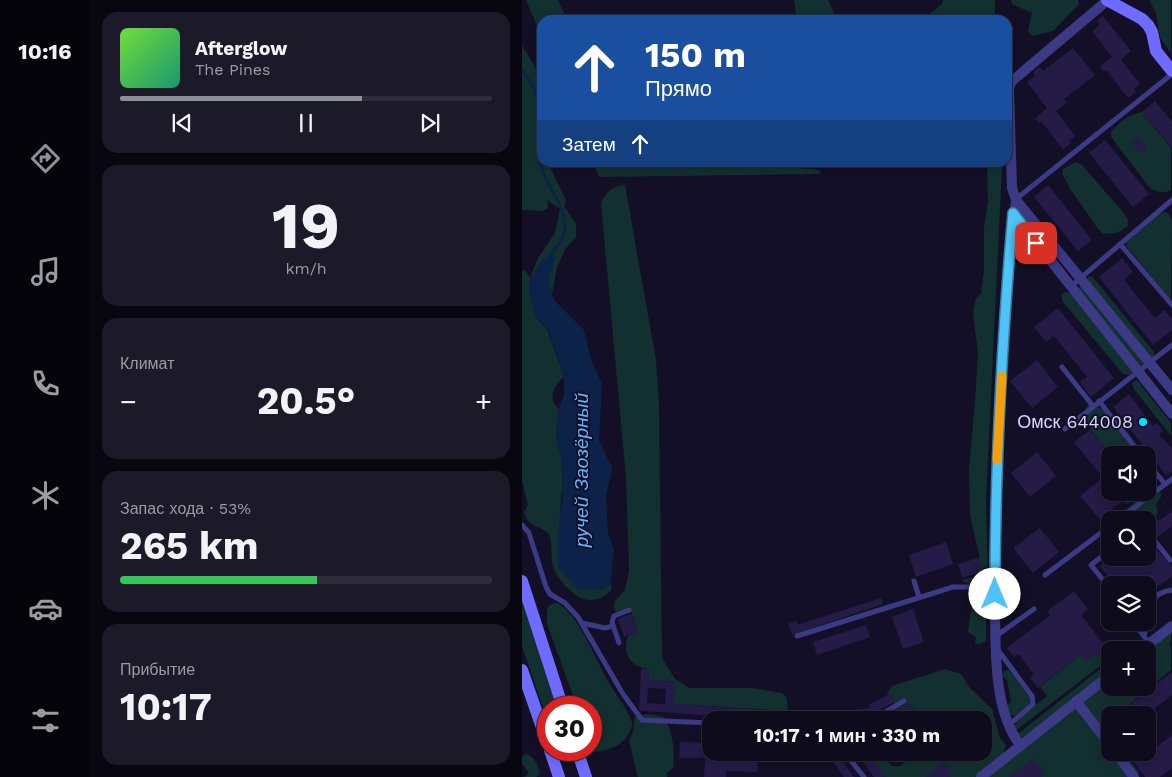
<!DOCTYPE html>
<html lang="ru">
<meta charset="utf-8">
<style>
:root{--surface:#0e0b1c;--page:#1c1929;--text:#f1f3f6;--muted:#9b9ba3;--line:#2e2b3b;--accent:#8c9099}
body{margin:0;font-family:"Work Sans",sans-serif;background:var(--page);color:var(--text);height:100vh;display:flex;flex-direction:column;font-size:19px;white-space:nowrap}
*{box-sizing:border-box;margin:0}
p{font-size:16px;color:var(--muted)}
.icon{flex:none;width:28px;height:28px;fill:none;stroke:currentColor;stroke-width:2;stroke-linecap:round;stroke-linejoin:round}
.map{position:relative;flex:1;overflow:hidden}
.side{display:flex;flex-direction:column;gap:12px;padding:12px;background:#08060f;width:432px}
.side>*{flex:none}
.banner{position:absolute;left:15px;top:15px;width:475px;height:152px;border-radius:15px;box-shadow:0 2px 8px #0003,0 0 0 1px var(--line);background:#1a4fa0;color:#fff;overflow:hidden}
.tools{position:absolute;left:579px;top:446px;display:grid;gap:10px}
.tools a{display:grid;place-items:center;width:55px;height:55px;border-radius:10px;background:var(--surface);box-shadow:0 2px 8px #0003,0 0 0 1px var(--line);font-size:25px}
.speed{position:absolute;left:15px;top:696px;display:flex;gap:10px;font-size:25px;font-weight:700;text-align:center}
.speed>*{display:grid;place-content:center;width:65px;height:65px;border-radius:50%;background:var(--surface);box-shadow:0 2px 8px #0003,0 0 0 1px var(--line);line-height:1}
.speed .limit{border:8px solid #d22;background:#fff;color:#111}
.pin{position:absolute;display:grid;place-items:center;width:42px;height:42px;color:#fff;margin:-21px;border-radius:10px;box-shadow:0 2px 8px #0006}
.me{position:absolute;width:55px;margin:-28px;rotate:0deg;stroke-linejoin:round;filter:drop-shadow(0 0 4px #0008)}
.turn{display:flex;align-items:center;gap:18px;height:105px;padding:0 25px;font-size:22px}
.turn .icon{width:65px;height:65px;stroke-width:2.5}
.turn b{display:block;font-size:35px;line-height:42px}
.then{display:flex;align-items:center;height:48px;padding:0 25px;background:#0003;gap:10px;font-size:19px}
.big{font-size:38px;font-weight:700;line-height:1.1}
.side .widget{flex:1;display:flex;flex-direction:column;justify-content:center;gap:8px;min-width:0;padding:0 18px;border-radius:15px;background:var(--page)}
.side .dial{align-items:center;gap:0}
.dial b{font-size:65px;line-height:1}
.song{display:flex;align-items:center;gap:15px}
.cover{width:60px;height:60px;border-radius:8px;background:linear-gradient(135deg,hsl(100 70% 55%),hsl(160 70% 35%))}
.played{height:5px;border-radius:2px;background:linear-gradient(90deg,var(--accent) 65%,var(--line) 65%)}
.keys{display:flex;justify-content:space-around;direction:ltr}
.heat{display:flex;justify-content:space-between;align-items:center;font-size:28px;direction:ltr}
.charge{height:8px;border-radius:4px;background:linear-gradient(90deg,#34c759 53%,var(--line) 0)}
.trip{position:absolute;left:180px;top:711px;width:290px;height:50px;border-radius:15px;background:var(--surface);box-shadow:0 2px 8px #0003,0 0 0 1px var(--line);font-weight:700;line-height:50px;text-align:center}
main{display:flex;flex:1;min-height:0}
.tab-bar{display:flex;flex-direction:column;width:90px;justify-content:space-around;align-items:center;background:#06040b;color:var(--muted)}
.tab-bar .icon{width:35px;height:35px}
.tab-bar .selected{color:var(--accent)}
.tab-bar b{font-size:22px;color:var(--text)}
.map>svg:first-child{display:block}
.green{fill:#12302f}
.water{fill:#0c2248}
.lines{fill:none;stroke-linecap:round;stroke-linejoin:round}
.stream{stroke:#0c2248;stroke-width:2.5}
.building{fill:#241b47;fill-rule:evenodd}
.lane{stroke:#3d3a85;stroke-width:5}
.street{stroke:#3d3a85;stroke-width:10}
.secondary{stroke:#6f6bff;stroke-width:12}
.route-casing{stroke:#337fa1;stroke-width:12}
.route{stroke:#4fc3f7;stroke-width:9}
.slow{stroke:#f59e0b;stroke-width:9}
.poi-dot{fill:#00e5ff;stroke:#130f26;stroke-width:2}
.labels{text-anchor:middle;stroke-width:4;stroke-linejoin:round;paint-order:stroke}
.poi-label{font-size:18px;fill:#d9d4ff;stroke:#130f26;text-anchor:end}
.water-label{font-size:19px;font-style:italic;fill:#62b6ff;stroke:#130f26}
</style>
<main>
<nav class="tab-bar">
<b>10:16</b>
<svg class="icon selected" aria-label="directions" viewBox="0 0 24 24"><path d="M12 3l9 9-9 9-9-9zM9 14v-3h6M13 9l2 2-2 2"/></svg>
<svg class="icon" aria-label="music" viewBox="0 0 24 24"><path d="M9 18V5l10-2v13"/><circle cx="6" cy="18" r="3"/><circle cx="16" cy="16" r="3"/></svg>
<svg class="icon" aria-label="phone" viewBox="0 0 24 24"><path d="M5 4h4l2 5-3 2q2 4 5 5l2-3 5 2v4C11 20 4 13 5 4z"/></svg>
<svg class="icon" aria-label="climate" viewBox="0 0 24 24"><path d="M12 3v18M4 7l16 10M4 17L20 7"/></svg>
<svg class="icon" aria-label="car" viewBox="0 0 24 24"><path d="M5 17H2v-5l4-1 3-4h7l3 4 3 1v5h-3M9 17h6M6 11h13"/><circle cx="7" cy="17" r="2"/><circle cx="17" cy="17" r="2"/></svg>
<svg class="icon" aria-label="filters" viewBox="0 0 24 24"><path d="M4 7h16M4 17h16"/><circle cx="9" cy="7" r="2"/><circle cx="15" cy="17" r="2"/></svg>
</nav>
<section class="side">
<div class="widget">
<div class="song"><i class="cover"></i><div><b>Afterglow</b><p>The Pines</p></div></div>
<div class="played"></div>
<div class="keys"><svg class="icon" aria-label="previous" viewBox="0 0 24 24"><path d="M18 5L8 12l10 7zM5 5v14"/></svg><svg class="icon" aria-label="pause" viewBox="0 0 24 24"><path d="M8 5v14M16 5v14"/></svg><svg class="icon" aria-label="next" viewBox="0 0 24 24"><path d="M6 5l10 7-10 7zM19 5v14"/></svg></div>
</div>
<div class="widget dial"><b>19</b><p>km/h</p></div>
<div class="widget"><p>Климат</p>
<div class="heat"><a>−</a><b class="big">20.5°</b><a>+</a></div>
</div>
<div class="widget"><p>Запас хода · 53%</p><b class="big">265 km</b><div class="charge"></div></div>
<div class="widget"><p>Прибытие</p><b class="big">10:17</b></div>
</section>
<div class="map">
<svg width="650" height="777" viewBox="0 0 650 777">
<rect width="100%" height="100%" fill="#130f26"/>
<path class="green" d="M 4,0 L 36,0 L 45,20 L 20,20 L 20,38 Z
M 272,0 L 306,0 L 314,17 L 328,20 L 275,20 Z
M 421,0 L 473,0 L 473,20 L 406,20 L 406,15 L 420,4 Z
M 489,0 L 556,0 L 557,4 L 531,31 L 510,36 L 506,31 L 510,13 L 490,4 Z
M 627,0 L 649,0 L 649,53 L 638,38 L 634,13 Z
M 0,45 L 17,74 L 17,83 L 20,86 L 20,162 L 26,163 L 44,200 L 42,206 L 54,224 L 54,237 L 44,248 L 35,267 L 30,295 L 26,282 L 28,270 L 20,261 L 8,279 L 7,291 L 14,318 L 25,329 L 42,377 C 32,385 25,400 37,409 L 34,437 L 39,457 L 41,490 L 39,497 L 36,567 L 81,590 L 88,583 L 90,587 L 88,592 C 83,596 77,599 70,600 C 55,602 34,579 31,566 C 28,557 31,542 27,535 C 21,525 7,530 2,512 L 6,505 L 0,481 L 0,271 L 3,270 L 8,278 L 16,258 L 33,233 L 38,209 L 25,200 L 26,208 L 21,211 L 0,210 Z
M 620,112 L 649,148 L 649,190 C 641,194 637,193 628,188 L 589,137 L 589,132 C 598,122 606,115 620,112 Z
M 217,162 L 296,170 L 299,172 L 297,174 L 77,177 L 71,163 Z
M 554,162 L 559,164 L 602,213 L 606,220 L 606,226 L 595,233 L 581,234 L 576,229 L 547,187 L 540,173 L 541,169 Z
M 465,163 L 480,163 L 480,167 L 464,501 L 466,582 L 464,588 L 442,582 L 440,580 L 456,576 L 457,554 L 448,515 L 447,467 L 453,401 L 456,354 L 451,312 L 454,299 L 459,293 L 462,271 L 462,228 L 466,201 Z
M 103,185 L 134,360 L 137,404 L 140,658 L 153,679 L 168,688 L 230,688 L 260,693 L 265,698 L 266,711 L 152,704 L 153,682 L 126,680 L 127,669 C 108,668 100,652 106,636 L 115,632 L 109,612 L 99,615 L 94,613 L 92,607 L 93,601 L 103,590 L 107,570 L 104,478 L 79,204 C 82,193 91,185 103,185 Z
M 643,212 L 647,214 L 650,221 L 649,298 L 647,298 L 604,246 L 605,242 L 637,214 Z
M 570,276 L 632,352 L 632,357 L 628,360 L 565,282 L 566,277 Z
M 559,285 L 621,362 L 620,365 L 618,366 L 556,289 Z
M 543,291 L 548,293 L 609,367 L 610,372 L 607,375 L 601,374 L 541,302 L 539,296 Z
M 615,380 L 649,423 L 649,436 L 612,389 L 610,383 Z
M 566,404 C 593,410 607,435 623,455 L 590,455 C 580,443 555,421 566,404 Z
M 625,457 L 635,470 L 635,487 L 640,495 L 634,505 L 636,514 L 628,519 L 618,516 L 610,520 L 590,520 L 616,500 L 619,493 L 625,492 Z
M 457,598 L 464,600 L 464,641 L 458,644 L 453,644 L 454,637 L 446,632 L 450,601 Z
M 0,600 L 34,707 L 26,708 L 26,722 L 0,646 Z
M 35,603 C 56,612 75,663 87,683 C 92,692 112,717 110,726 C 105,744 88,751 71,752 L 69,749 L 69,708 L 55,707 L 25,624 L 25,609 L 29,604 Z
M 649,627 L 649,641 L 647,643 L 649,648 L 649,670 L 594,715 L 588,715 L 587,720 L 578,728 L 587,739 L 588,752 L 602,753 L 617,772 L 613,777 L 466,777 L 587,679 L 588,688 L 625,688 L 625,650 Z
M 582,647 L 587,653 L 587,659 L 492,732 L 491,727 L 501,715 L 525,696 L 518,687 L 559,654 L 564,661 L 571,655 L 578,656 L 579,649 Z
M 587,662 L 587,670 L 501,738 L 493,736 Z
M 423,669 L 439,674 L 447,687 L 470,709 L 478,738 L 484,745 L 481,755 L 453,777 L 359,777 L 346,759 L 356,755 L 371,766 L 378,766 L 397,753 L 461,752 L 461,720 L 409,717 L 406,711 L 403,710 L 393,720 L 353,720 L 384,704 L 383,700 L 374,704 L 371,702 L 371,698 L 365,694 L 370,686 Z
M 487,670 L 508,696 L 507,704 L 493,716 L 486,714 L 485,706 L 489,701 L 485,680 L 480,676 L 482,671 Z
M 128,714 L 142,717 C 151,732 153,751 151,768 L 145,773 L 145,777 L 116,777 L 107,741 L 111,732 L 113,716 Z
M 4,754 C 13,757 16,765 18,774 L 14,777 L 3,777 L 7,773 L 0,763 L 0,757 Z"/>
<path class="water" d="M 29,254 L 33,257 L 26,282 L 30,295 L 34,302 L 62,330 L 69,359 L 80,384 L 77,440 L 90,468 L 84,496 L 86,533 L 92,550 L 88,583 L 81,590 L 56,589 L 36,567 L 36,532 L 41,490 L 39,457 L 34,437 L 37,409 L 42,394 L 42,377 L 26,329 L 14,318 L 7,291 L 8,279 L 20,261 Z"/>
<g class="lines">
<path class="stream" d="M 0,70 C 7,80 14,89 16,101 C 21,120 15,142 18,162 C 23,185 43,203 43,226 C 43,240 35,246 28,256"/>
</g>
<path class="building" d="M 581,16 L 609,51 L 599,60 L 618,84 L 612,89 L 614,92 L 606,98 L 584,70 L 582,72 L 578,66 L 590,57 L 570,31 L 578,25 L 575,21 Z
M 551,48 L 573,75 L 542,99 L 545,102 L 534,111 L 553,136 L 547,141 L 549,143 L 541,149 L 519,121 L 517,123 L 513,118 L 525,108 L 505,82 L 513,76 L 511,73 L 517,67 L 521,71 Z
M 633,101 L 650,122 L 650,148 L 620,112 Z
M 616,136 L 625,148 L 619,153 L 609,142 Z
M 583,140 L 627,194 L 611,207 L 567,153 Z
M 526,185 L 570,240 L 556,251 L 512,197 Z
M 600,258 L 611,272 L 602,280 L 633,318 L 643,310 L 650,319 L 650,330 L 631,345 L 577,277 Z
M 536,308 L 592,378 L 569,397 L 558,382 L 565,377 L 532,336 L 524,342 L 512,327 Z
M 515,360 L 536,387 L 510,408 L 488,381 Z
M 607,394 L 631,426 L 635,423 L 641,431 L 637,434 L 650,449 L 650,471 L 644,475 L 591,407 Z
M 568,430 L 588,454 L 588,492 L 619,492 L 605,504 L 602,499 L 589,510 L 591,513 L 580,522 L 558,496 L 581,478 L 552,442 Z
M 515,452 L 534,476 L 508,497 L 489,473 Z
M 650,511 L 650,526 L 635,537 L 625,525 L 634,518 L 636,521 Z
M 518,528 L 537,552 L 511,573 L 491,548 Z
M 625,538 L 650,567 L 650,576 L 634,588 L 631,584 L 625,590 L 625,585 L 593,585 L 578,566 L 589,558 L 625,558 Z
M 424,542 L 431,564 L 394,577 L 387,555 Z
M 456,558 L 460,572 L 440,578 L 436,564 Z
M 552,591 L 566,609 L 559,615 L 583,646 L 579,649 L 579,657 L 571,655 L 564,661 L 559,654 L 516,688 L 508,678 L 512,674 L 496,654 L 492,657 L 485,648 L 528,615 L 525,611 Z
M 359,598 L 361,604 L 270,635 L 266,624 L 274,621 L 275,625 Z
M 391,609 L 402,642 L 381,649 L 370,617 Z
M 109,614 L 115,633 L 102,637 L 96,619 Z
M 344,625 L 348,637 L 295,655 L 291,642 Z
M 119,669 L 127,669 L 126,680 L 154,682 L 152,704 L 299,714 L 348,708 L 346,705 L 368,694 L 372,702 L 351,714 L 342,717 L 341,720 L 263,720 L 119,711 L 117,708 ZM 126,688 L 144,689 L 143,704 L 125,703 Z
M 650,672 L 650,695 L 624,715 L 594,715 Z
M 390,704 L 393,710 L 377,720 L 358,720 Z
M 650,735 L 650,768 L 638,777 L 623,777 L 604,752 L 627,752 Z
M 158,742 L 189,743 L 189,752 L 194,752 L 194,759 L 236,761 L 235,772 L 204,771 L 204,777 L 182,777 L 183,758 L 157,758 Z
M 304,752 L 314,752 L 332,777 L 322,777 Z
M 334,752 L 345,752 L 364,777 L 352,777 Z
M 511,758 L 524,773 L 519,777 L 487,777 Z
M 421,762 L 430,774 L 426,777 L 403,777 Z"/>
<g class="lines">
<path class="lane" d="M 494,199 L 650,74
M 598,244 L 650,305
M 548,287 L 650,200
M 540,367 L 571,406
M 478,401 L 482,319
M 577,401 L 619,455
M 543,429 L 650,345
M 625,462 L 643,484
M 596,520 L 650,479
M 0,525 L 7,533 L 24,587 L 28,594 L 43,603 L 56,617 L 101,694 L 120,720 L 189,723
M 625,531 L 648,560
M 588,550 L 569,565 L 588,589
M 523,575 L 588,526
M 392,581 L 397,597
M 625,618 C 627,602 633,592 650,590
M 611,622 L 627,643
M 60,623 L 83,628 L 91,626
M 623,633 L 624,622
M 275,636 L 431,587 L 446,587 L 466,592
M 474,636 L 512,609
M 97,643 L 90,622 L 92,616 L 107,610
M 476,650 L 510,696 L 511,704 L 487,725
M 345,720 L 353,718 L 382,701
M 326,757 L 342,777"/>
<path class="street" d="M 494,200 L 650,390
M 491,213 L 650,414
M 482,319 L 494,200 L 490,188 L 487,88 L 490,81 L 586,0
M 466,592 L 473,594 C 474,638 469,710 499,746
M 473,594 L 473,532 L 478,401
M 619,650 L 650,626
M 554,701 L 588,745
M 593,752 L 612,777
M 459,777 L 588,675"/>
<path class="secondary" d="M 585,0 L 620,19 L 626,25 L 630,32 L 634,51 L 650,71
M 0,581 L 41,708
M 0,670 L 26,745
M 28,750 L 37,777
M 55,750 L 64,777"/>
</g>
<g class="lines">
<g class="route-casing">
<path id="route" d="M 473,594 C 473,467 480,340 491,213 L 514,243"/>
</g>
<use href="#route" class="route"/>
<path class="slow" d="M 475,460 L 480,376"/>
</g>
<circle class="poi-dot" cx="621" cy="422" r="5"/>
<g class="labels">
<g class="poi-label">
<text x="611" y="428">Омск 644008</text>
</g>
<g class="water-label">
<text transform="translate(59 470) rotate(-90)" y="7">ручей Заозёрный</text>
</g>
</g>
</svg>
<div class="tools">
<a><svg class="icon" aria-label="sound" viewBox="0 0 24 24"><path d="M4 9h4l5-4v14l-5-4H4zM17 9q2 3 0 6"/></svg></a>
<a><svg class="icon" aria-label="search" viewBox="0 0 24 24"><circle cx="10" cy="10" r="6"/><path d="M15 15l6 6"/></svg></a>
<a><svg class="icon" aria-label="layers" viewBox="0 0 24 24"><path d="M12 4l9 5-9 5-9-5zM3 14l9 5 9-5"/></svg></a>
<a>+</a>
<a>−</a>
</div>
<div class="speed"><div class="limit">30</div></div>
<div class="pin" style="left:514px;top:243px;background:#d93025"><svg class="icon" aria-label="arrive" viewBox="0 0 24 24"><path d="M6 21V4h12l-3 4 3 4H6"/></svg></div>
<svg class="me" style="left:473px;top:594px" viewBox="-20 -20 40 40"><circle r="19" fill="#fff"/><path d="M0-13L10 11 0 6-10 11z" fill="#4fc3f7"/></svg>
<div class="trip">10:17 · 1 мин · 330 m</div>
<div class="banner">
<div class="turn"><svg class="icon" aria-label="ahead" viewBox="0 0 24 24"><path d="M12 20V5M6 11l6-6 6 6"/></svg><div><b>150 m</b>Прямо</div></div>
<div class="then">Затем<svg class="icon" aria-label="ahead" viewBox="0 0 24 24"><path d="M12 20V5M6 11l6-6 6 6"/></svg></div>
</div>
</div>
</main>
